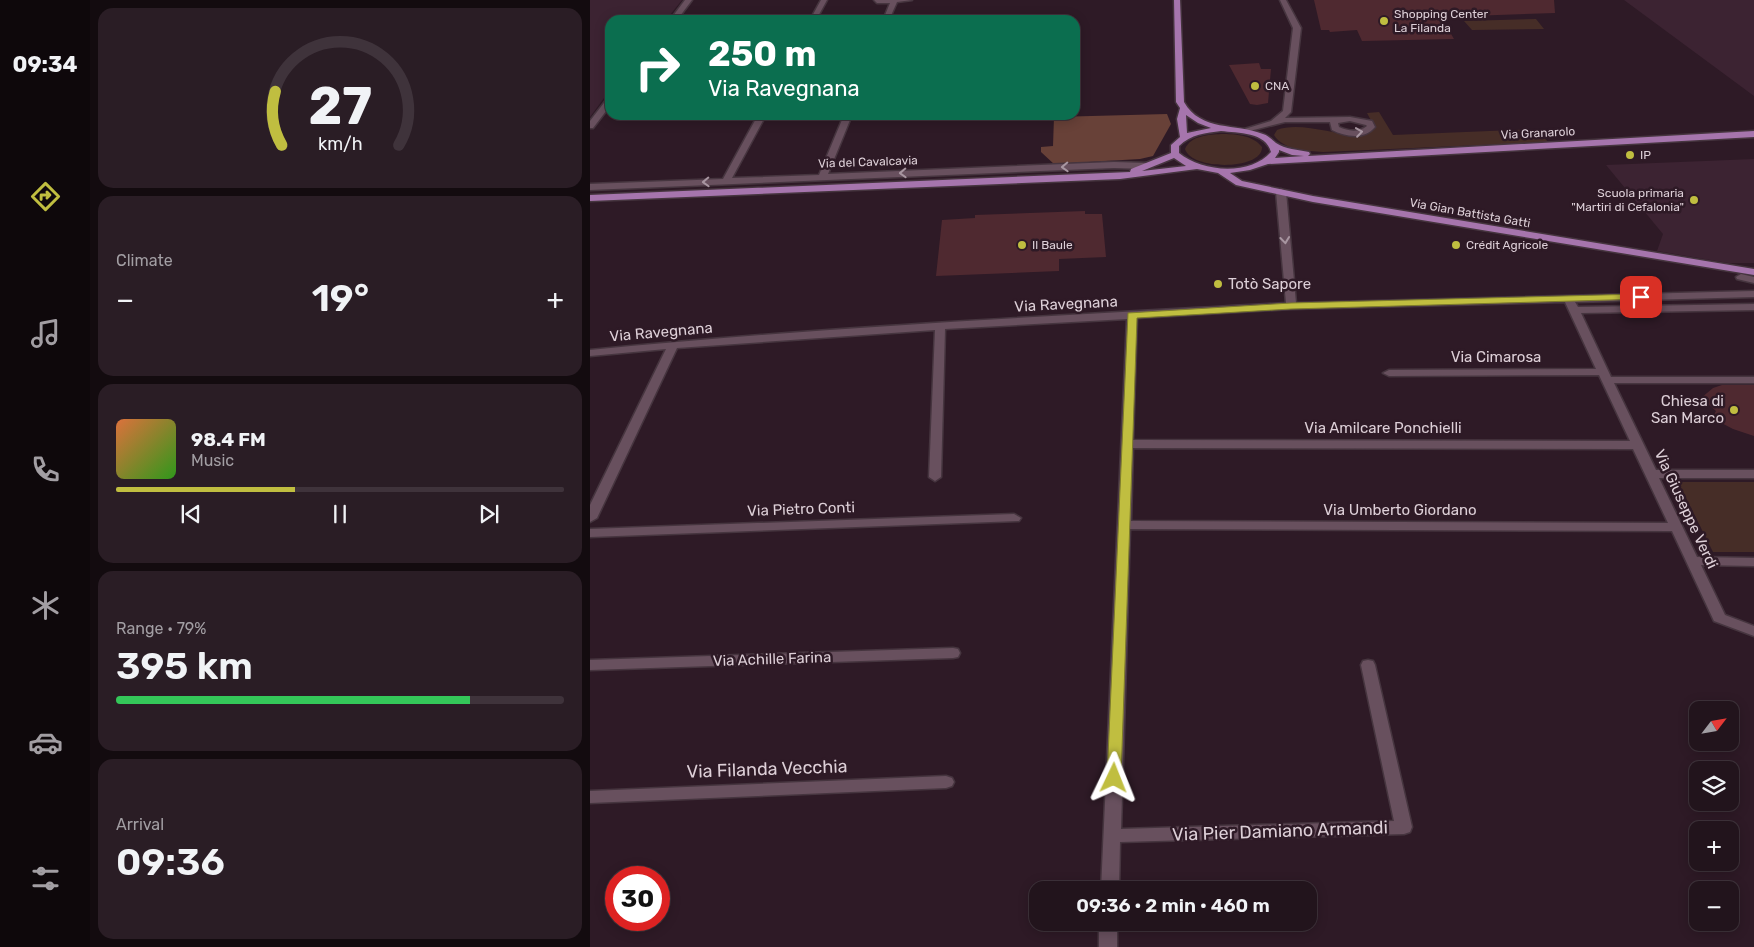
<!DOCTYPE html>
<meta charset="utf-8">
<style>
:root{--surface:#22141c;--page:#2a1d25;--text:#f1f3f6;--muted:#a29ea3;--line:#3f333b;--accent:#c0be40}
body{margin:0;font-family:Rubik,sans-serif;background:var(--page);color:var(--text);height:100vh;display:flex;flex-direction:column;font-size:19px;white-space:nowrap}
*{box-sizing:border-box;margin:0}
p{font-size:16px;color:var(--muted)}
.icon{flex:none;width:28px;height:28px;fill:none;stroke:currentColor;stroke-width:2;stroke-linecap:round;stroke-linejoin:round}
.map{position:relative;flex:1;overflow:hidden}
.drawer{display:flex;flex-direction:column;gap:8px;padding:8px;background:#130b0f;width:500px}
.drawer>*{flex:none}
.banner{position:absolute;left:15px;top:15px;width:475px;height:105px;border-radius:15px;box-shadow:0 2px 12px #0003,0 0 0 1px var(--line);background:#0b6e4f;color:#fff;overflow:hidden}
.needle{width:32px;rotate:59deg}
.buttons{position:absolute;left:1099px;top:701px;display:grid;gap:10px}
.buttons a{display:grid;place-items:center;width:50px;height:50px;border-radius:10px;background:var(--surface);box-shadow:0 2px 12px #0003,0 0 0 1px var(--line);font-size:25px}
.speed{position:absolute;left:15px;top:866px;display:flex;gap:10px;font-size:25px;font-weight:700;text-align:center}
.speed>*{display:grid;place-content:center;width:65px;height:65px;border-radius:50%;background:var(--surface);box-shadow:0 2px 12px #0003,0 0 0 1px var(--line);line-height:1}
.speed .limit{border:8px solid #d22;background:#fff;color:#111}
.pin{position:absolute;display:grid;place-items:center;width:42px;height:42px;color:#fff;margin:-21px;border-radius:10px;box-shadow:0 2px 8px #0006}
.me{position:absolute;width:55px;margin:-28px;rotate:2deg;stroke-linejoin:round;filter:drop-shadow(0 0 4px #0008)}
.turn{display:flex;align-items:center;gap:18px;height:105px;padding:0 20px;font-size:22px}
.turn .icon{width:65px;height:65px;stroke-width:2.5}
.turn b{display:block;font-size:35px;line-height:42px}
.big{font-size:38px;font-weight:600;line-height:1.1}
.drawer .card{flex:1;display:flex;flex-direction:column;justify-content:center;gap:8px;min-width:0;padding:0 18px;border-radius:15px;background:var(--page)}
.drawer .dial{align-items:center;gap:0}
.dial svg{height:130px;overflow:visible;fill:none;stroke:var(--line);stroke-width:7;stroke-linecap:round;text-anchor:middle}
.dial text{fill:var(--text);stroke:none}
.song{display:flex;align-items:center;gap:15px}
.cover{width:60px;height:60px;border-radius:8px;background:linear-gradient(135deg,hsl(20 70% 55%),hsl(110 70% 35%))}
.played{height:5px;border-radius:2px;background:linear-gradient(90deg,var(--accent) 40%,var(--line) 40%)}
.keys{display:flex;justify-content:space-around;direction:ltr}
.heat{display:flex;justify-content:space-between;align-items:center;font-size:28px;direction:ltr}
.charge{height:8px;border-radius:4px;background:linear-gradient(90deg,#34c759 79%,var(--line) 0)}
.trip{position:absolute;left:439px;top:881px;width:288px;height:50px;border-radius:15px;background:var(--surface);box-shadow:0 2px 12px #0003,0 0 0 1px var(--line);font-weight:600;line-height:50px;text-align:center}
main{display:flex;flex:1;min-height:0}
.tab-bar{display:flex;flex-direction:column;width:90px;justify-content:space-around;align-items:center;background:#0e080b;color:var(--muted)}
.tab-bar .icon{width:35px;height:35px}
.tab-bar .current{color:var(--accent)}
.tab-bar b{font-size:22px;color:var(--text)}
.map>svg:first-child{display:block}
.built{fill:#3c2332}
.green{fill:#462d27}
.forest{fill:#684138}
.building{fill:#4f2930}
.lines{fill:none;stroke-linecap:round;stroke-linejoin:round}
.minor-casing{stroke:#46353f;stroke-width:3}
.major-casing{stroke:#46353f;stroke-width:3}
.minor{fill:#68505e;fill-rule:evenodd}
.major{fill:#a675ad;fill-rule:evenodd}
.oneway{stroke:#a896a1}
.route{fill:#c0be40;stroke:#7d7c2a}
.poi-dot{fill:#c0be40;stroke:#2e1a26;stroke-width:2}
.labels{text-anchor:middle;stroke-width:5;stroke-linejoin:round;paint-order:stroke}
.far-poi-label{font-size:12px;fill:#ddcfd7;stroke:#2e1a26;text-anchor:start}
.far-street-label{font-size:12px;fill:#ddcfd7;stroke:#2e1a26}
.poi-label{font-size:15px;fill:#ddcfd7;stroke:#2e1a26;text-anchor:start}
.street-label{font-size:15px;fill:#ddcfd7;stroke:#2e1a26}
.near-street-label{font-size:18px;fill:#ddcfd7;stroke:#2e1a26}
</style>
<main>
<nav class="tab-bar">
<b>09:34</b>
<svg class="icon current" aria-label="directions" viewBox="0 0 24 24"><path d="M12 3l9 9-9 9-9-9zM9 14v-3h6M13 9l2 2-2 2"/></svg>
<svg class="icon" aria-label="music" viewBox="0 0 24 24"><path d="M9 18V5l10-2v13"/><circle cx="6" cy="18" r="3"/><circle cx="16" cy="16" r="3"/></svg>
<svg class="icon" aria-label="phone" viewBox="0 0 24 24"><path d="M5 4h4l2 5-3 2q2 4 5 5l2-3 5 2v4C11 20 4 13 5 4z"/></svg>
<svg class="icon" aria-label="climate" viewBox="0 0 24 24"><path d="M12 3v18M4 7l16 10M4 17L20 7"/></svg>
<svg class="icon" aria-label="car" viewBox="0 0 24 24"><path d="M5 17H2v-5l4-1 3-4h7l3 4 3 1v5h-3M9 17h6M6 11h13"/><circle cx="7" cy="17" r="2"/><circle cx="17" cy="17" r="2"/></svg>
<svg class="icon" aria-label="filters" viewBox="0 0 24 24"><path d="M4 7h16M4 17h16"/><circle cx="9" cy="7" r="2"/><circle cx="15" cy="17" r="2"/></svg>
</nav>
<section class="drawer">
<div class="card dial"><svg viewBox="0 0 100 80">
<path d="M14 69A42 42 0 1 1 86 69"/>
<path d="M14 69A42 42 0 0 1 10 36" stroke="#c0be40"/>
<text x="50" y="56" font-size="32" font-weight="700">27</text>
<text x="50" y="72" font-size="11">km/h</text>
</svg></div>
<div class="card"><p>Climate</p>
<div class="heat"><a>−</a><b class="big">19°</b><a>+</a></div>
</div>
<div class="card">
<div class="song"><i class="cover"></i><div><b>98.4 FM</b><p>Music</p></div></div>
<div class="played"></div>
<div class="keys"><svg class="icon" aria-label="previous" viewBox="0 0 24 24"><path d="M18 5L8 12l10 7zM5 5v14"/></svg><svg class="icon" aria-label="pause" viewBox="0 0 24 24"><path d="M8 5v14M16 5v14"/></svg><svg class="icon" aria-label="next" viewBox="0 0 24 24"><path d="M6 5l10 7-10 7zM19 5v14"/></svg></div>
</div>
<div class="card"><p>Range · 79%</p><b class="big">395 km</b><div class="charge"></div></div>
<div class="card"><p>Arrival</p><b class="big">09:36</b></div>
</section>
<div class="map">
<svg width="1164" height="947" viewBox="0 0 1164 947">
<rect width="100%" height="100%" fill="#2e1a26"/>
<path class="built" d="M 0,0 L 92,0 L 76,20 L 20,20 L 20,90 L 0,117 Z
M 1034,0 L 1164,0 L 1164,96 Z
M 1164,159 L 1164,263 L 1138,263 L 1067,251 L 1073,234 L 1016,165 Z"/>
<path class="green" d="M 946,19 L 954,29 L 882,30 L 874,21 Z
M 789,112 L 803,135 L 947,129 L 958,142 L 733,152 C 717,151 693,150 684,135 L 687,130 C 717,118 768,147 785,128 L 777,113 Z
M 631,134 C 645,134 663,135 672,147 C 673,170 602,171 595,149 C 601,135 619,135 631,134 Z
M 1088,482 L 1164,482 L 1164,552 L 1123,552 Z"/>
<path class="forest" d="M 577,114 L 581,124 L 563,156 L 550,159 L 464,164 L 451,152 L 451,147 L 463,146 L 464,117 Z"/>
<path class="building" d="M 724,0 L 964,0 L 965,13 L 851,17 L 864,39 L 772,41 L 767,30 L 740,32 L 739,30 L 731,30 Z
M 669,63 L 671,69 L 681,69 L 678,103 L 667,105 L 660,104 L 639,65 Z
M 495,211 L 495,214 L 512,214 L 516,257 L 469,259 L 469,271 L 346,276 L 352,220 L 385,218 L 385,215 Z
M 1132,385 L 1164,385 L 1164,436 L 1143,429 L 1122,418 L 1126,411 L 1111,398 L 1123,388 Z"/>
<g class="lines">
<g class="minor-casing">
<path id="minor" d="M 95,0 L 102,0 L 87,20 L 80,20 Z
M 231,0 L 237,0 L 226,20 L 220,20 Z
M 284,0 L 322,0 L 307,2 L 299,20 L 293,20 L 300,3 L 287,3 Z
M 690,0 L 696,0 L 711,28 L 701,112 L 695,118 L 760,117 L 782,121 L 785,127 C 774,140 756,137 742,130 L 740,122 L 695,122 L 652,133 L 648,131 L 681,121 L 693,111 L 703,28 ZM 760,121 L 776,125 L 777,126 C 768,133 758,131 749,127 L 748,123 Z
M 17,99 L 20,99 L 20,106 L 3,128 L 0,128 L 0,121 Z
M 168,115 L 176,115 L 142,178 L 229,175 L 254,115 L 262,115 L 238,174 L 524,162 L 557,163 L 561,166 L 557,169 L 524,168 L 0,190 L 0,184 L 133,179 Z
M 691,189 L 696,192 L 706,303 L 1164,291 L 1164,297 L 985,302 L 988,307 L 1164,304 L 1164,310 L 991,313 L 1021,377 L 1164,377 L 1164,383 L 1024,383 L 1066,470 L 1164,470 L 1164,478 L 1069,478 L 1107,557 L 1164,558 L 1164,566 L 1111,565 L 1135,615 L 1164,626 L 1164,636 L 1124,621 L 1082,531 L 540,529 L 531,829 L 804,821 L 771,665 L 773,661 L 778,660 L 783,661 L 785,665 L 822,827 L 820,832 L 814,834 L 530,842 L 529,890 L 511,890 L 537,319 L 355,329 L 351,477 L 345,481 L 339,477 L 345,330 L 87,348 L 7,518 L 0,522 L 0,505 L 76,349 L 0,356 L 0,350 C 231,327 464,316 696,303 L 686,192 ZM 975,302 L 1006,369 L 799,370 L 793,373 L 799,376 L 1009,375 L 1040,441 L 543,440 L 547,318 L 701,309 ZM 543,448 L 1043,449 L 1078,523 L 541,521 Z
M 1151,274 L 1164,277 L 1164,283 L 1147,279 L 1146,277 Z
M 424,514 L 431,518 L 429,521 L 0,537 L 0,529 Z
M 363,648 L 368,649 L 370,653 L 368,657 L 363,658 L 0,670 L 0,660 Z
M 356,776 L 362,778 L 364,782 L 362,786 L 356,788 L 0,803 L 0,791 Z
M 509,922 L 527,922 L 527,947 L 509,947 Z"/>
</g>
<g class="major-casing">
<path id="major" d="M 584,0 L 590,0 L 594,102 C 611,132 646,123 673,134 C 679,136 681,139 686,143 C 695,149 708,150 719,152 L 720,154 L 718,156 L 1164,131 L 1164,137 L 678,164 L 660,170 L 640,173 L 652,181 L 723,196 L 1164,269 L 1164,275 L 723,202 L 646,185 L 628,173 L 607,169 L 530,179 L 0,201 L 0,195 L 540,172 L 541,169 L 581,153 L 581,145 L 590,137 L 587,119 L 590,108 L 586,102 ZM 596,115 L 608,123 L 621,128 L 597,133 ZM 631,131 C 648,133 676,132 681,152 C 660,176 612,172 589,153 L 589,146 C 601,134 616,133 631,131 ZM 689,150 L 702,155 L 714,156 L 685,158 L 689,152 ZM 584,158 L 596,166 L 552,171 Z"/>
</g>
<use href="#minor" class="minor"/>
<use href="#major" class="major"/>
</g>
<defs><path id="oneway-chevron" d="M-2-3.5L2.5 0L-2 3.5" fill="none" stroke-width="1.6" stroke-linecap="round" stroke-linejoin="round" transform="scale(1.25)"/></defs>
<g class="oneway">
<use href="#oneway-chevron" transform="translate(769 132) rotate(-8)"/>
<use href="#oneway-chevron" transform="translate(475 167) rotate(178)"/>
<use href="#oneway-chevron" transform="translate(313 173) rotate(178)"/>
<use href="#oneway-chevron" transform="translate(116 182) rotate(178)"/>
<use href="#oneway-chevron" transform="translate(695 240) rotate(84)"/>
</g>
<path class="route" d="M 1051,294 L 1054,295 L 1054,299 L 701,309 L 547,318 L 531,778 L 529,782 L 524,783 L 519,782 L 517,778 L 538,313 L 701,303 Z"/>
<g class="poi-dot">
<circle cx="794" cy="21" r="5"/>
<circle cx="665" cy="86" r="5"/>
<circle cx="1040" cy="155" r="5"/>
<circle cx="1104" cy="200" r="5"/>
<circle cx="432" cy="245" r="5"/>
<circle cx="866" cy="245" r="5"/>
<circle cx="628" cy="284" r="5"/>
<circle cx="1144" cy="410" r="5"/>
</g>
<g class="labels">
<g class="far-poi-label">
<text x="804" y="18">Shopping Center<tspan x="804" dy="14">La Filanda</tspan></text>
<text x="675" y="90">CNA</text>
<text x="1050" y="159">IP</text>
<text x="1094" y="197" text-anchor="end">Scuola primaria<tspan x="1094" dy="14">"Martiri di Cefalonia"</tspan></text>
<text x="442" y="249">Il Baule</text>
<text x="876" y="249">Crédit Agricole</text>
</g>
<g class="far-street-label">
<text transform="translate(948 133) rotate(-3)" y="4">Via Granarolo</text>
<text transform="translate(278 162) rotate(-2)" y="4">Via del Cavalcavia</text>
<text transform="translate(880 213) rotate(10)" y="4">Via Gian Battista Gatti</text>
</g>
<g class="poi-label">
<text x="638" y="289">Totò Sapore</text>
<text x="1134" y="406" text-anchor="end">Chiesa di<tspan x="1134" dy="17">San Marco</tspan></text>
</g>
<g class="street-label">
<text transform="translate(476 304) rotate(-3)" y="5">Via Ravegnana</text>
<text transform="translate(71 332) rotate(-5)" y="5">Via Ravegnana</text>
<text x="906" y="362">Via Cimarosa</text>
<text x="793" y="433">Via Amilcare Ponchielli</text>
<text transform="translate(211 509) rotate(-2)" y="5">Via Pietro Conti</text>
<text transform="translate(1096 509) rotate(65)" y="5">Via Giuseppe Verdi</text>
<text x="810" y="515">Via Umberto Giordano</text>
<text transform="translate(182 659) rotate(-2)" y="5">Via Achille Farina</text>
</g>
<g class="near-street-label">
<text transform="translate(177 769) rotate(-2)" y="6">Via Filanda Vecchia</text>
<text transform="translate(690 831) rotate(-2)" y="6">Via Pier Damiano Armandi</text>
</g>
</g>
</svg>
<div class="buttons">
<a><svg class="needle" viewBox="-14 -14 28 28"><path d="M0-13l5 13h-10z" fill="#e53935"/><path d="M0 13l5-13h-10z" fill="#a29ea3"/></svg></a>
<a><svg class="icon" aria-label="layers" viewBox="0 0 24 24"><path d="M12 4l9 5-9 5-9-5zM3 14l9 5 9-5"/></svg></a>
<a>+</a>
<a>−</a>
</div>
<div class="speed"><div class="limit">30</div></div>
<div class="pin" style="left:1051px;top:297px;background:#d93025"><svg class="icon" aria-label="arrive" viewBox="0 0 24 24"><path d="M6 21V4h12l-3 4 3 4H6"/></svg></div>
<svg class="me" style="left:524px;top:778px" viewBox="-20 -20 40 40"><path d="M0-17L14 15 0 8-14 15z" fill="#c0be40" stroke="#fff" stroke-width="4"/></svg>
<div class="trip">09:36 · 2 min · 460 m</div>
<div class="banner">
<div class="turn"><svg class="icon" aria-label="right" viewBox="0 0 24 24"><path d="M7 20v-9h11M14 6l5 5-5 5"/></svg><div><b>250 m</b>Via Ravegnana</div></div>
</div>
</div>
</main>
